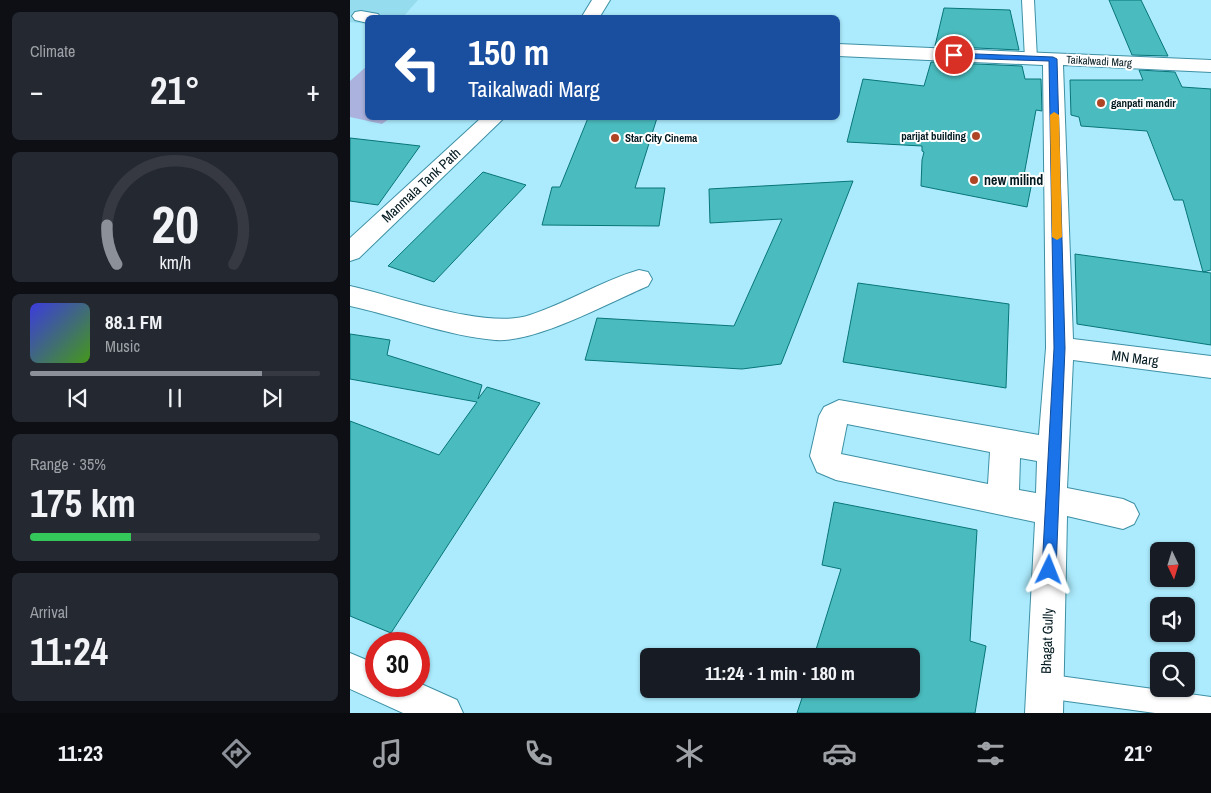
<!DOCTYPE html>
<meta charset="utf-8">
<style>
:root{--surface:#171b24;--page:#242831;--text:#f1f3f6;--muted:#9ea1a6;--line:#363941;--accent:#8c9099}
body{margin:0;font-family:"Archivo Narrow",sans-serif;background:var(--page);color:var(--text);height:100vh;display:flex;flex-direction:column;font-size:19px;white-space:nowrap}
*{box-sizing:border-box;margin:0}
p{font-size:16px;color:var(--muted)}
.icon{flex:none;width:28px;height:28px;fill:none;stroke:currentColor;stroke-width:2;stroke-linecap:round;stroke-linejoin:round}
.map{position:relative;flex:1;overflow:hidden}
.panel{display:flex;flex-direction:column;gap:12px;padding:12px;background:#0d0f14;width:350px}
.panel>*{flex:none}
.top-card{position:absolute;left:15px;top:15px;width:475px;height:105px;border-radius:8px;box-shadow:0 1px 4px #0004;background:#1a4fa0;color:#fff;overflow:hidden}
.needle{width:32px;rotate:176deg}
.fabs{position:absolute;left:800px;top:542px;display:grid;gap:10px}
.fabs a{display:grid;place-items:center;width:45px;height:45px;border-radius:8px;background:var(--surface);box-shadow:0 1px 4px #0004;font-size:25px}
.speed{position:absolute;left:15px;top:632px;display:flex;gap:10px;font-size:25px;font-weight:700;text-align:center}
.speed>*{display:grid;place-content:center;width:65px;height:65px;border-radius:50%;background:var(--surface);box-shadow:0 1px 4px #0004;line-height:1}
.speed .limit{border:8px solid #d22;background:#fff;color:#111}
.pin{position:absolute;display:grid;place-items:center;width:42px;height:42px;color:#fff;margin:-21px;border:2px solid #fff;border-radius:50%;box-shadow:0 1px 5px #0007}
.me{position:absolute;width:55px;margin:-28px;rotate:2deg;stroke-linejoin:round;filter:drop-shadow(0 0 4px #0008)}
.turn{display:flex;align-items:center;gap:18px;height:105px;padding:0 20px;font-size:22px}
.turn .icon{width:65px;height:65px;stroke-width:2.5}
.turn b{display:block;font-size:35px;line-height:42px}
.big{font-size:38px;font-weight:700;line-height:1.1}
.panel .widget{flex:1;display:flex;flex-direction:column;justify-content:center;gap:8px;min-width:0;padding:0 18px;border-radius:8px;background:var(--page)}
.panel .dial{align-items:center;gap:0}
.dial svg{height:130px;overflow:visible;fill:none;stroke:var(--line);stroke-width:7;stroke-linecap:round;text-anchor:middle}
.dial text{fill:var(--text);stroke:none}
.song{display:flex;align-items:center;gap:15px}
.cover{width:60px;height:60px;border-radius:8px;background:linear-gradient(135deg,hsl(240 70% 55%),hsl(100 70% 35%))}
.played{height:5px;border-radius:2px;background:linear-gradient(90deg,var(--accent) 80%,var(--line) 80%)}
.keys{display:flex;justify-content:space-around;direction:ltr}
.heat{display:flex;justify-content:space-between;align-items:center;font-size:28px;direction:ltr}
.charge{height:8px;border-radius:4px;background:linear-gradient(90deg,#34c759 35%,var(--line) 0)}
.trip{position:absolute;left:290px;top:648px;width:280px;height:50px;border-radius:8px;background:var(--surface);box-shadow:0 1px 4px #0004;font-weight:700;line-height:50px;text-align:center}
.tabs{display:flex;height:80px;justify-content:space-around;align-items:center;background:#090b0e;color:var(--muted)}
.tabs .icon{width:35px;height:35px}
.tabs .current{color:var(--accent)}
.tabs b{font-size:22px;color:var(--text)}
main{display:flex;flex:1;min-height:0}
.map>svg:first-child{display:block}
.built{fill:#96dcef}
.green{fill:#abb2dd}
.building{fill:#4abcbf;stroke:#087578}
.lines{fill:none;stroke-linecap:round;stroke-linejoin:round}
.lane-casing{stroke:#3d90a5;stroke-width:2}
.street-casing{stroke:#3d90a5;stroke-width:2}
.secondary-casing{stroke:#3d90a5;stroke-width:2}
.lane{fill:#fff;fill-rule:evenodd}
.street{fill:#fff;fill-rule:evenodd}
.secondary{fill:#fff;fill-rule:evenodd}
.route{fill:#1a73e8;stroke:#114b97}
.slow{fill:#f59e0b}
.poi-dot{fill:#ae4625;stroke:#fff;stroke-width:2}
.labels{text-anchor:middle;stroke-width:4;stroke-linejoin:round;paint-order:stroke}
.far-street-label{font-size:11px;fill:#00181f;stroke:#fff}
.far-poi-label{font-size:11px;font-weight:bold;fill:#00181f;stroke:#fff;text-anchor:start}
.poi-label{font-size:14px;font-weight:bold;fill:#00181f;stroke:#fff;text-anchor:start}
.street-label{font-size:14px;fill:#00181f;stroke:#fff}
</style>
<main>
<section class="panel">
<div class="widget"><p>Climate</p>
<div class="heat"><a>−</a><b class="big">21°</b><a>+</a></div>
</div>
<div class="widget dial"><svg viewBox="0 0 100 80">
<path d="M14 69A42 42 0 1 1 86 69"/>
<path d="M14 69A42 42 0 0 1 8 45" stroke="#8c9099"/>
<text x="50" y="56" font-size="32" font-weight="700">20</text>
<text x="50" y="72" font-size="11">km/h</text>
</svg></div>
<div class="widget">
<div class="song"><i class="cover"></i><div><b>88.1 FM</b><p>Music</p></div></div>
<div class="played"></div>
<div class="keys"><svg class="icon" aria-label="previous" viewBox="0 0 24 24"><path d="M18 5L8 12l10 7zM5 5v14"/></svg><svg class="icon" aria-label="pause" viewBox="0 0 24 24"><path d="M8 5v14M16 5v14"/></svg><svg class="icon" aria-label="next" viewBox="0 0 24 24"><path d="M6 5l10 7-10 7zM19 5v14"/></svg></div>
</div>
<div class="widget"><p>Range · 35%</p><b class="big">175 km</b><div class="charge"></div></div>
<div class="widget"><p>Arrival</p><b class="big">11:24</b></div>
</section>
<div class="map">
<svg width="861" height="713" viewBox="0 0 861 713">
<rect width="100%" height="100%" fill="#abebfd"/>
<path class="built" d="M 0,0 L 68,0 L 53,17 L 18,18 L 17,24 L 0,22 Z"/>
<path class="green" d="M 17,66 L 18,118 L 40,118 L 32,124 L 0,117 L 0,81 Z"/>
<path class="building" d="M 759,0 L 791,0 L 818,56 L 782,55 Z
M 594,8 L 660,10 L 669,50 L 585,46 Z
M 581,62 L 672,66 L 675,79 L 691,79 L 692,111 L 686,110 L 674,175 L 683,177 L 677,207 L 571,186 L 572,160 L 574,152 L 572,151 L 572,146 L 497,142 L 513,79 L 574,86 Z
M 789,70 L 825,72 L 832,87 L 861,89 L 861,270 L 853,272 L 833,200 L 824,200 L 797,131 L 731,126 L 729,117 L 721,115 L 720,80 L 793,80 Z
M 238,118 L 307,118 L 285,188 L 315,188 L 309,226 L 192,225 L 202,187 L 210,187 Z
M 0,138 L 70,146 L 28,205 L 0,201 Z
M 133,172 L 176,185 L 84,282 L 38,266 Z
M 503,181 L 431,364 L 392,369 L 235,360 L 247,318 L 384,326 L 432,219 L 360,223 L 359,189 Z
M 725,254 L 861,273 L 861,345 L 727,324 Z
M 508,283 L 659,304 L 656,388 L 493,362 Z
M 0,334 L 40,340 L 37,355 L 132,385 L 128,399 L 137,387 L 190,403 L 41,633 L 0,616 L 0,421 L 89,455 L 127,402 L 0,379 Z
M 484,502 L 627,530 L 620,641 L 636,646 L 625,713 L 447,713 L 455,689 L 561,689 L 561,656 L 464,656 L 491,569 L 472,565 Z"/>
<g class="lines">
<g class="lane-casing">
<path id="lane" d="M 672,0 L 684,0 L 687,59 L 681,63 L 675,59 Z
M 695,674 L 861,697 L 861,713 L 805,713 L 695,698 L 687,694 L 683,686 L 687,678 Z"/>
</g>
<g class="street-casing">
<path id="street" d="M 11,11 L 28,14 L 31,18 L 18,18 L 18,23 L 5,20 L 2,16 L 5,12 Z
M 488,44 L 861,60 L 861,72 L 713,65 L 723,339 L 861,356 L 861,378 L 723,360 L 717,488 L 773,499 L 784,504 L 789,514 L 784,524 L 773,529 L 717,516 L 713,713 L 675,713 L 685,522 L 486,480 L 467,472 L 460,456 L 469,416 L 474,407 L 489,400 L 689,435 L 696,348 L 693,65 L 488,56 ZM 497,424 L 640,452 L 638,484 L 491,454 ZM 670,458 L 687,461 L 686,493 L 669,490 Z
M 289,270 L 298,272 L 302,279 L 298,286 C 258,303 186,343 145,340 C 97,336 47,316 0,306 L 0,286 C 45,296 137,330 180,315 C 217,303 251,281 289,270 Z
M 0,653 L 26,664 L 26,686 L 69,686 L 69,683 L 107,700 L 113,713 L 53,713 L 0,689 Z"/>
</g>
<g class="secondary-casing">
<path id="secondary" d="M 242,0 L 260,0 L 249,18 L 231,18 Z
M 131,118 L 154,118 L 9,258 L 0,261 L 0,238 Z"/>
</g>
<use href="#lane" class="lane"/>
<use href="#street" class="street"/>
<use href="#secondary" class="secondary"/>
</g>
<path class="route" d="M 601,53 L 703,57 L 707,59 L 715,348 L 706,570 L 704,574 L 699,576 L 694,574 L 692,570 L 704,348 L 699,61 L 604,58 L 600,55 Z"/>
<path class="slow" d="M 704,112 L 709,115 L 712,237 L 707,240 L 702,237 L 700,115 Z"/>
<g class="poi-dot">
<circle cx="751" cy="103" r="5"/>
<circle cx="626" cy="136" r="5"/>
<circle cx="265" cy="138" r="5"/>
<circle cx="624" cy="180" r="5"/>
</g>
<g class="labels">
<g class="far-street-label">
<text transform="translate(749 61) rotate(3)" y="4">Taikalwadi Marg</text>
</g>
<g class="far-poi-label">
<text x="761" y="107">ganpati mandir</text>
<text x="616" y="140" text-anchor="end">parijat building</text>
<text x="275" y="142">Star City Cinema</text>
</g>
<g class="poi-label">
<text x="634" y="185">new milind</text>
</g>
<g class="street-label">
<text transform="translate(71 185) rotate(-43)" y="5">Manmala Tank Path</text>
<text transform="translate(785 358) rotate(7)" y="5">MN Marg</text>
<text transform="translate(697 641) rotate(-88)" y="5">Bhagat Gully</text>
</g>
</g>
</svg>
<div class="fabs">
<a><svg class="needle" viewBox="-14 -14 28 28"><path d="M0-13l5 13h-10z" fill="#e53935"/><path d="M0 13l5-13h-10z" fill="#9ea1a6"/></svg></a>
<a><svg class="icon" aria-label="sound" viewBox="0 0 24 24"><path d="M4 9h4l5-4v14l-5-4H4zM17 9q2 3 0 6"/></svg></a>
<a><svg class="icon" aria-label="search" viewBox="0 0 24 24"><circle cx="10" cy="10" r="6"/><path d="M15 15l6 6"/></svg></a>
</div>
<div class="speed"><div class="limit">30</div></div>
<div class="pin" style="left:604px;top:55px;background:#d93025"><svg class="icon" aria-label="arrive" viewBox="0 0 24 24"><path d="M6 21V4h12l-3 4 3 4H6"/></svg></div>
<svg class="me" style="left:699px;top:570px" viewBox="-20 -20 40 40"><path d="M0-17L14 15 0 8-14 15z" fill="#1a73e8" stroke="#fff" stroke-width="4"/></svg>
<div class="trip">11:24 · 1 min · 180 m</div>
<div class="top-card">
<div class="turn"><svg class="icon" aria-label="left" viewBox="0 0 24 24"><path d="M17 20v-9H6M10 6l-5 5 5 5"/></svg><div><b>150 m</b>Taikalwadi Marg</div></div>
</div>
</div>
</main>
<nav class="tabs">
<b>11:23</b>
<svg class="icon current" aria-label="directions" viewBox="0 0 24 24"><path d="M12 3l9 9-9 9-9-9zM9 14v-3h6M13 9l2 2-2 2"/></svg>
<svg class="icon" aria-label="music" viewBox="0 0 24 24"><path d="M9 18V5l10-2v13"/><circle cx="6" cy="18" r="3"/><circle cx="16" cy="16" r="3"/></svg>
<svg class="icon" aria-label="phone" viewBox="0 0 24 24"><path d="M5 4h4l2 5-3 2q2 4 5 5l2-3 5 2v4C11 20 4 13 5 4z"/></svg>
<svg class="icon" aria-label="climate" viewBox="0 0 24 24"><path d="M12 3v18M4 7l16 10M4 17L20 7"/></svg>
<svg class="icon" aria-label="car" viewBox="0 0 24 24"><path d="M5 17H2v-5l4-1 3-4h7l3 4 3 1v5h-3M9 17h6M6 11h13"/><circle cx="7" cy="17" r="2"/><circle cx="17" cy="17" r="2"/></svg>
<svg class="icon" aria-label="filters" viewBox="0 0 24 24"><path d="M4 7h16M4 17h16"/><circle cx="9" cy="7" r="2"/><circle cx="15" cy="17" r="2"/></svg>
<b>21°</b>
</nav>
